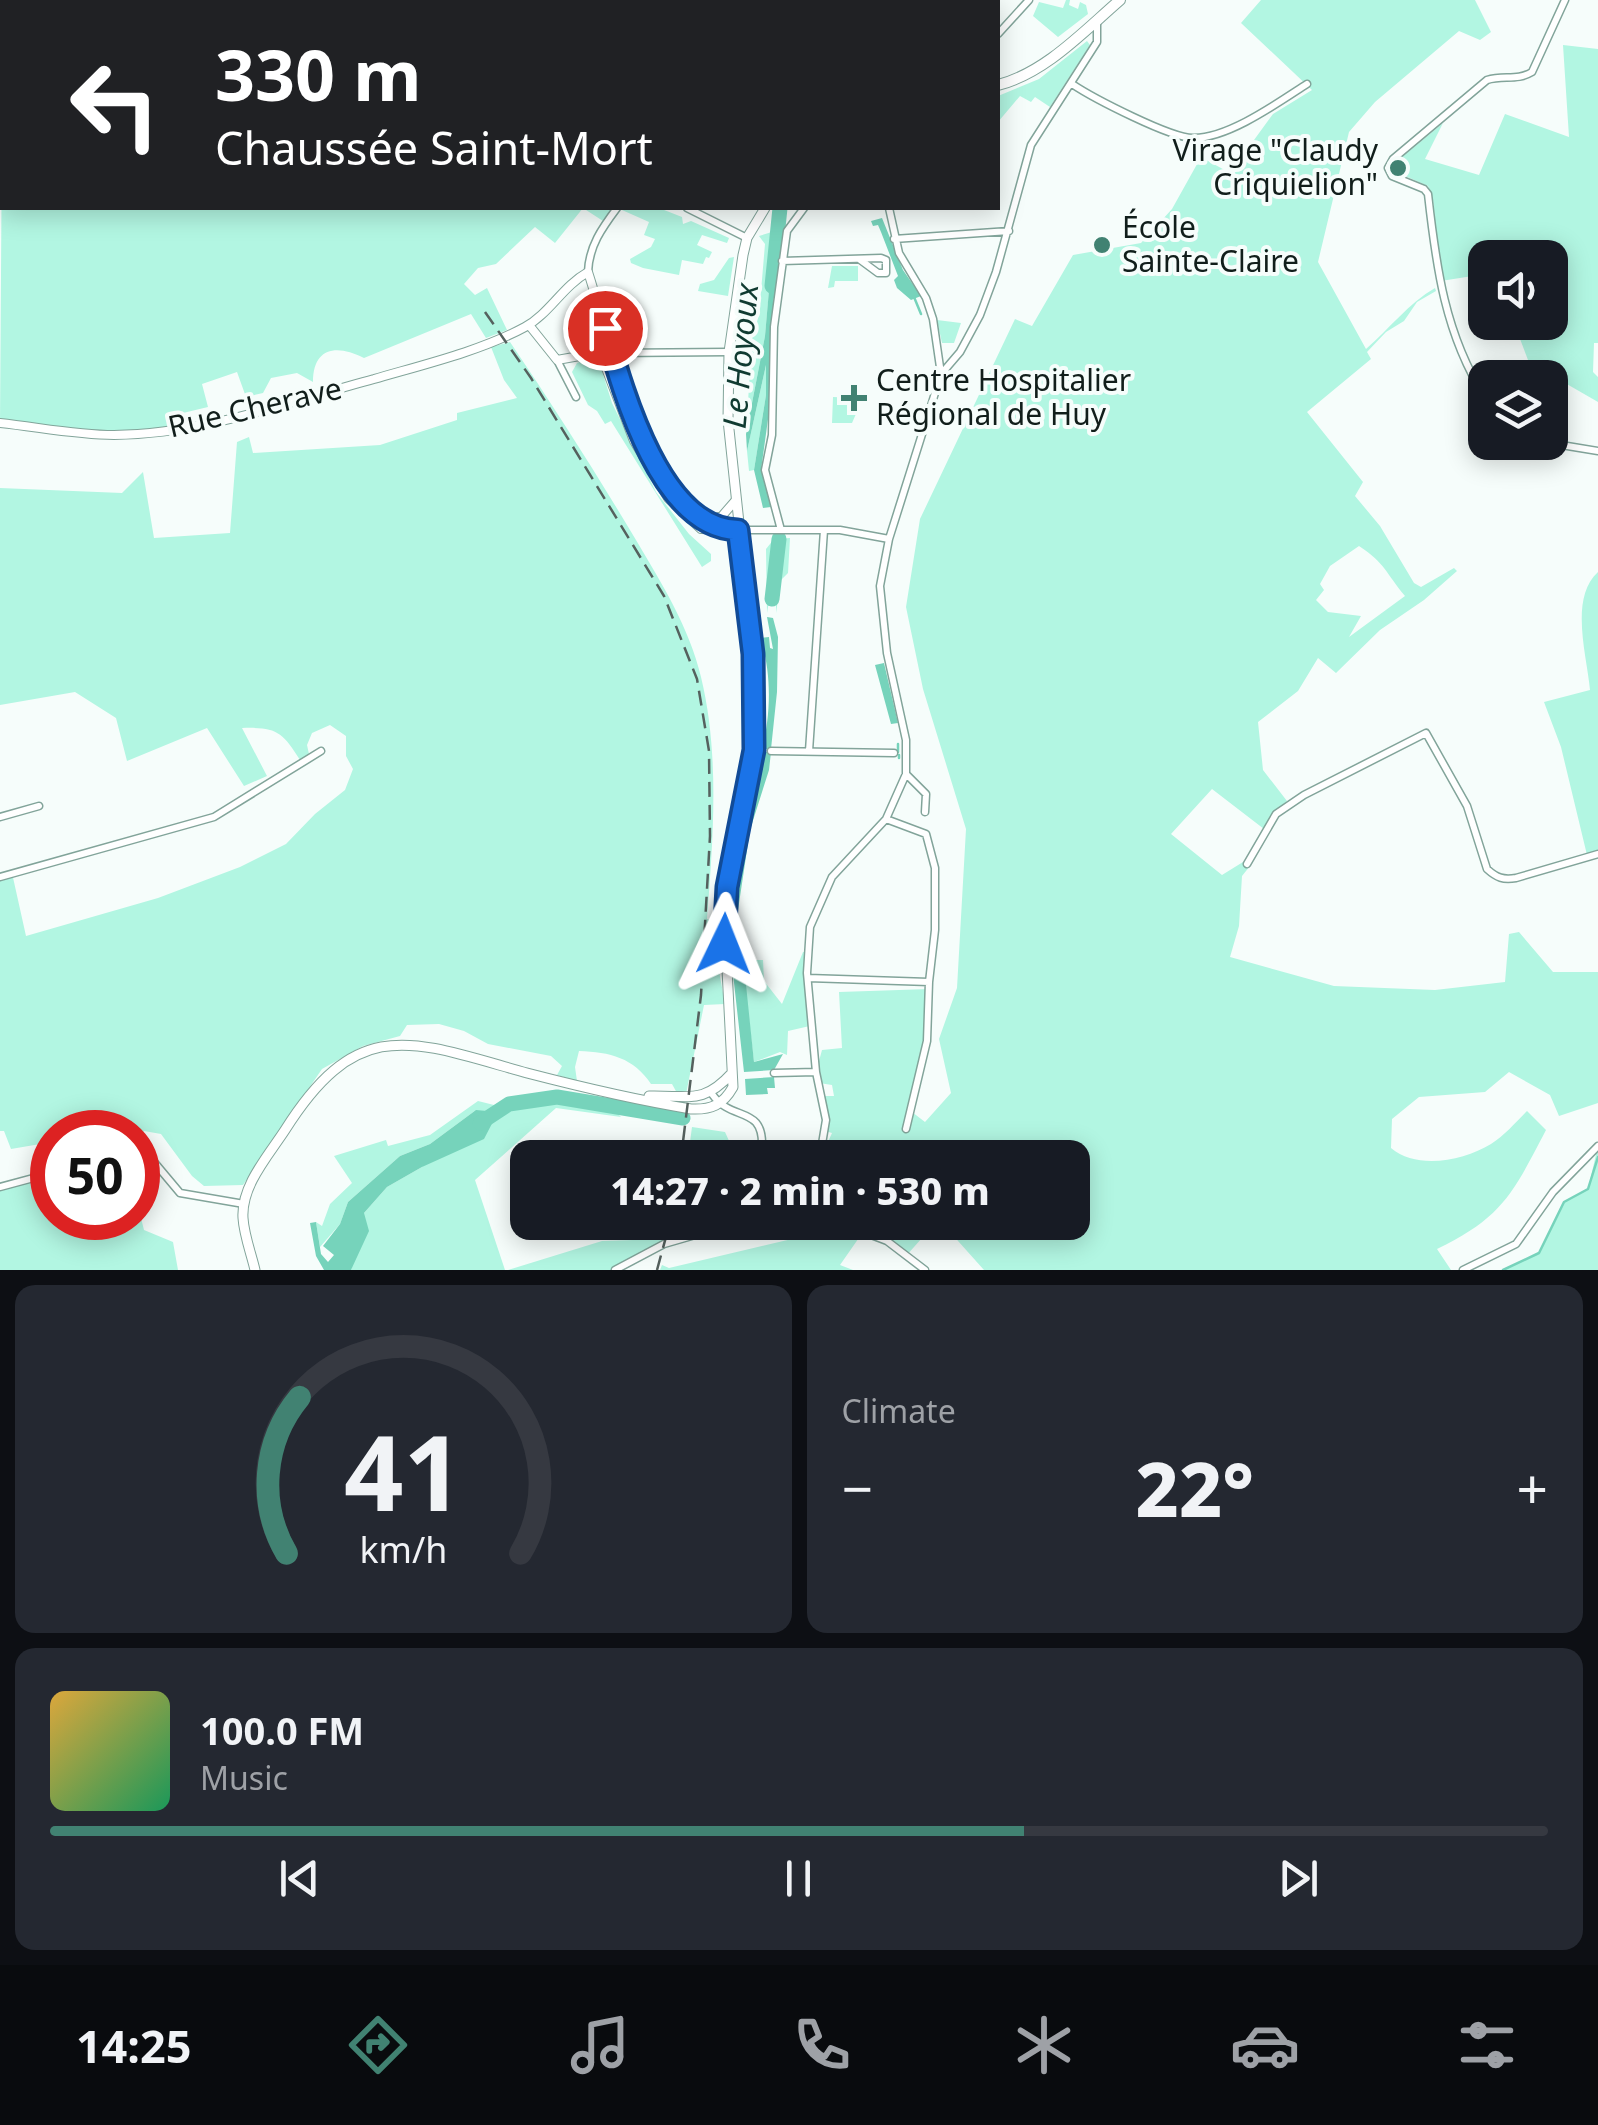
<!DOCTYPE html>
<meta charset="utf-8">
<style>
:root{--surface:#171b24;--page:#242831;--text:#f1f3f6;--muted:#9ea1a6;--line:#363941;--accent:#418272}
body{margin:0;font-family:"Noto Sans",sans-serif;background:var(--page);color:var(--text);height:100vh;display:flex;flex-direction:column;font-size:38px;white-space:nowrap}
*{box-sizing:border-box;margin:0}
p{font-size:32px;color:var(--muted)}
.icon{flex:none;width:55px;height:55px;fill:none;stroke:currentColor;stroke-width:2;stroke-linecap:round;stroke-linejoin:round}
.map{position:relative;height:1270px;overflow:hidden}
.sheet{display:flex;flex-direction:column;gap:15px;padding:15px;background:#0d0f14;flex:1}
.sheet>*{flex:none}
.banner{position:absolute;left:0px;top:0px;width:1000px;height:210px;box-shadow:0 5px 25px #0003;background:#202124;color:#fff;overflow:hidden}
.tools{position:absolute;left:1468px;top:240px;display:grid;gap:20px}
.tools a{display:grid;place-items:center;width:100px;height:100px;border-radius:20px;background:var(--surface);box-shadow:0 5px 25px #0003;font-size:50px}
.speed{position:absolute;left:30px;top:1110px;display:flex;gap:20px;font-size:50px;font-weight:700;text-align:center}
.speed>*{display:grid;place-content:center;width:130px;height:130px;border-radius:50%;background:var(--surface);box-shadow:0 5px 25px #0003;line-height:1}
.speed .limit{border:15px solid #d22;background:#fff;color:#111}
.pin{position:absolute;display:grid;place-items:center;width:85px;height:85px;color:#fff;margin:-42px;border:5px solid #fff;border-radius:50%;box-shadow:0 2px 10px #0007}
.me{position:absolute;width:110px;margin:-55px;rotate:2deg;stroke-linejoin:round;filter:drop-shadow(0 0 8px #0008)}
.turn{display:flex;align-items:center;gap:35px;height:210px;padding:0 50px;font-size:45px}
.turn .icon{width:130px;height:130px;stroke-width:2.5}
.turn b{display:block;font-size:70px;line-height:85px}
.big{font-size:75px;font-weight:800;line-height:1.1}
.sheet .card{flex:1;display:flex;flex-direction:column;justify-content:center;gap:15px;min-width:0;padding:0 35px;border-radius:20px;background:var(--page)}
.sheet .dial{align-items:center;gap:0}
.dial svg{height:260px;overflow:visible;fill:none;stroke:var(--line);stroke-width:7;stroke-linecap:round;text-anchor:middle}
.dial text{fill:var(--text);stroke:none}
.song{display:flex;align-items:center;gap:30px}
.cover{width:120px;height:120px;border-radius:15px;background:linear-gradient(135deg,hsl(40 70% 55%),hsl(150 70% 35%))}
.played{height:10px;border-radius:5px;background:linear-gradient(90deg,var(--accent) 65%,var(--line) 65%)}
.keys{display:flex;justify-content:space-around;direction:ltr}
.heat{display:flex;justify-content:space-between;align-items:center;font-size:55px;direction:ltr}
.sheet .tiles{flex:1;display:grid;gap:15px;grid-template-columns:1fr 1fr}
.card:last-child{grid-column:span 2}
.trip{position:absolute;left:510px;top:1140px;width:580px;height:100px;border-radius:20px;background:var(--surface);box-shadow:0 5px 25px #0003;font-weight:800;line-height:100px;text-align:center}
.dock{display:flex;height:160px;justify-content:space-around;align-items:center;background:#090b0e;color:var(--muted)}
.dock .icon{width:70px;height:70px}
.dock .active{color:var(--accent)}
.dock b{font-size:45px;color:var(--text)}
.map>svg:first-child{display:block}
.green{fill:#b2f6e2;fill-rule:evenodd}
.water{fill:#76d3bb}
.lines{fill:none;stroke-linecap:round;stroke-linejoin:round}
.stream{stroke:#76d3bb;stroke-width:2.5}
.river{stroke:#76d3bb;stroke-width:15}
.minor-casing{stroke:#82a49a;stroke-width:9}
.tertiary-casing{stroke:#82a49a;stroke-width:10}
.secondary-casing{stroke:#82a49a;stroke-width:11}
.primary-casing{stroke:#82a49a;stroke-width:12}
.minor{stroke:#fff;stroke-width:6}
.tertiary{stroke:#fff;stroke-width:8}
.secondary{stroke:#fff;stroke-width:9}
.primary{stroke:#fff;stroke-width:10}
.rail{stroke:#55615e;stroke-width:2.5;stroke-dasharray:15 8;stroke-linecap:butt}
.route-casing{stroke:#114b97;stroke-width:25}
.route{stroke:#1a73e8;stroke-width:18}
.poi-dot{fill:#418272;stroke:#f6fdfb;stroke-width:4}
.labels{text-anchor:middle;stroke-width:8;stroke-linejoin:round;paint-order:stroke}
.poi-label{font-size:30px;fill:#111e1b;stroke:#f6fdfb;text-anchor:start}
.street-label{font-size:30px;fill:#111e1b;stroke:#f6fdfb}
.water-label{font-size:32px;font-style:italic;fill:#103b31;stroke:#f6fdfb}
</style>
<div class="map">
<svg width="1598" height="1270" viewBox="0 0 1598 1270">
<rect width="100%" height="100%" fill="#f6fdfb"/>
<path class="green" d="M 1066,0 L 1070,0 L 1069,5 L 1078,9 L 1080,2 L 1086,5 L 1088,14 L 1058,37 L 1033,16 L 1039,2 L 1063,8 Z
M 1261,0 L 1475,0 L 1491,32 L 1480,40 L 1459,31 L 1375,102 L 1349,132 L 1318,262 L 1366,349 C 1389,329 1409,303 1435,288 L 1436,291 L 1417,302 L 1404,321 L 1386,332 L 1367,352 L 1371,359 L 1307,412 L 1363,482 L 1355,496 L 1380,526 L 1414,583 L 1421,587 L 1454,568 L 1457,571 L 1424,600 L 1380,630 L 1336,673 L 1318,658 L 1298,691 L 1258,722 L 1263,770 L 1287,801 L 1271,816 L 1264,829 L 1212,789 L 1171,834 L 1222,875 L 1243,862 L 1250,866 L 1242,876 L 1239,926 L 1230,957 L 1334,986 L 1435,990 L 1505,982 L 1509,934 L 1519,932 L 1553,972 L 1598,972 L 1598,1103 L 1559,1116 L 1550,1095 L 1509,1072 L 1485,1092 L 1419,1097 L 1392,1119 L 1391,1148 C 1417,1170 1463,1161 1491,1144 C 1504,1136 1516,1122 1527,1111 L 1546,1130 C 1513,1193 1503,1217 1437,1249 L 1451,1270 L 984,1270 L 950,1232 L 930,1229 L 906,1256 L 887,1241 L 863,1232 L 840,1265 L 853,1270 L 660,1270 L 662,1265 L 669,1268 L 813,1234 L 829,1223 L 1072,1222 L 1072,1158 L 821,1157 L 832,1133 L 825,1131 L 822,1096 L 834,1096 L 832,1085 L 819,1083 L 816,1072 L 822,1050 L 842,1048 L 839,992 L 929,989 L 927,1041 L 912,1112 L 925,1122 L 951,1093 L 939,1039 L 957,988 L 966,829 L 923,689 L 906,607 L 920,519 L 1015,319 L 1032,326 L 1073,255 L 1141,243 L 1172,209 L 1201,157 L 1230,173 L 1273,114 L 1312,90 L 1241,23 ZM 1359,546 C 1386,564 1385,572 1405,596 L 1349,637 L 1361,616 L 1328,612 L 1316,600 L 1324,590 L 1320,584 L 1330,566 Z
M 1087,41 L 1090,45 L 1050,107 L 1035,97 L 1031,102 L 1020,96 L 998,122 L 998,96 L 1039,79 Z
M 1563,45 L 1598,49 L 1598,343 L 1594,343 L 1593,372 L 1598,377 L 1598,402 L 1565,383 L 1550,393 L 1550,378 L 1504,377 L 1528,360 L 1514,323 L 1550,322 L 1550,258 L 1485,258 L 1485,274 L 1441,281 L 1433,200 L 1428,186 L 1396,172 L 1396,162 L 1443,123 L 1425,159 L 1479,175 L 1505,114 L 1569,137 Z
M 2,126 L 2,208 L 612,208 L 603,221 L 583,208 L 555,243 L 535,227 L 496,264 L 478,268 L 464,284 L 475,295 L 487,288 L 507,330 L 486,338 L 471,314 L 364,358 C 337,344 313,347 313,382 L 297,373 L 271,378 L 263,393 L 246,397 L 237,372 L 202,384 L 208,407 L 183,413 L 185,427 L 115,435 L 0,423 Z
M 624,208 L 659,208 L 682,217 L 683,224 L 691,221 L 729,238 L 727,243 L 702,235 L 697,245 L 712,252 L 709,258 L 706,257 L 703,264 L 682,260 L 679,275 L 643,268 L 631,263 L 630,259 L 651,247 L 655,239 L 644,235 L 649,222 L 622,210 Z
M 775,231 L 774,242 L 780,242 L 777,266 L 771,268 L 765,336 L 746,434 L 752,338 L 759,315 L 765,244 L 759,236 Z
M 734,257 L 728,296 L 698,291 L 700,284 L 714,280 L 729,258 Z
M 832,266 L 858,266 L 858,281 L 835,281 L 834,287 L 828,288 Z
M 937,320 L 961,323 L 954,343 L 942,343 Z
M 510,342 C 554,407 596,473 636,540 C 662,584 689,627 701,677 C 720,755 713,840 707,919 L 717,921 L 717,960 L 725,1004 L 704,1005 L 686,1094 L 677,1093 L 672,1084 L 651,1084 C 634,1058 610,1052 579,1051 L 575,1067 L 577,1081 L 557,1075 L 562,1066 L 551,1056 L 488,1044 L 464,1031 L 439,1024 L 407,1025 L 400,1036 L 363,1046 L 322,1069 L 243,1185 L 204,1186 L 192,1176 L 161,1134 L 144,1131 L 138,1147 L 138,1132 L 52,1132 L 52,1142 L 11,1149 L 4,1131 L 0,1131 L 0,877 L 12,873 L 26,936 L 158,898 L 240,867 L 286,844 L 315,814 L 345,790 L 353,769 L 346,756 L 346,736 L 330,725 L 312,733 L 307,745 L 309,754 L 300,760 C 282,731 276,727 242,728 L 267,776 L 244,786 L 207,728 L 127,761 L 116,718 L 75,692 L 0,705 L 0,488 L 122,493 L 143,472 L 154,538 L 230,533 L 237,442 L 249,437 L 253,453 L 380,445 L 457,420 L 457,413 L 517,398 L 504,380 L 491,347 Z
M 587,359 L 601,368 L 612,403 L 656,492 L 689,534 L 711,554 L 711,561 L 702,567 L 611,421 L 605,424 L 597,411 L 588,405 L 572,372 L 577,363 Z
M 766,365 L 766,395 L 754,470 L 749,471 L 747,451 Z
M 833,397 L 859,398 L 859,407 L 852,423 L 832,423 Z
M 790,538 L 788,573 L 781,580 L 776,613 L 776,587 L 772,583 L 767,613 L 766,549 L 774,539 Z
M 1598,572 L 1598,851 L 1587,855 L 1561,747 L 1544,702 L 1590,690 C 1587,656 1569,598 1598,572 Z
M 803,952 L 808,952 L 814,1025 L 788,1031 L 787,1055 L 780,1052 L 754,1062 L 742,960 L 763,960 L 764,981 L 782,1004 Z
M 557,1097 L 611,1107 L 621,1117 L 556,1108 L 475,1180 L 505,1270 L 351,1270 L 364,1213 L 387,1187 L 422,1167 L 476,1110 L 430,1144 L 400,1156 L 348,1202 L 340,1224 L 320,1247 L 316,1222 L 322,1226 L 330,1204 L 352,1183 L 334,1156 L 386,1140 L 388,1146 L 430,1135 L 478,1101 L 494,1105 Z
M 692,1127 L 725,1132 L 730,1143 L 747,1149 L 753,1157 L 688,1157 Z
M 1598,1146 L 1598,1270 L 1503,1270 L 1539,1253 L 1564,1202 L 1588,1189 Z
M 52,1173 L 52,1218 L 138,1218 L 138,1206 L 144,1230 L 173,1242 L 178,1270 L 0,1270 L 0,1187 Z
M 664,1239 L 662,1245 L 615,1270 L 508,1270 L 602,1241 Z"/>
<path class="water" d="M 0,0 L 391,0 L 2,2 L 0,70 Z
M 882,218 L 903,270 L 921,296 L 911,300 L 897,288 L 894,280 L 898,276 L 881,232 L 878,225 L 873,226 L 871,221 Z
M 777,266 L 771,328 L 769,412 L 761,470 L 771,507 L 763,508 L 754,470 L 766,395 L 766,365 L 747,451 L 746,434 L 765,336 L 771,267 Z
M 767,617 L 773,618 L 778,637 L 777,692 L 771,749 L 762,749 C 771,714 772,672 760,638 L 769,637 L 770,648 L 773,649 Z
M 884,663 L 898,723 L 891,724 L 875,665 Z
M 762,752 L 771,752 L 769,770 L 750,830 L 738,910 L 731,909 Z
M 730,915 L 739,917 L 754,1062 L 783,1054 L 774,1070 L 744,1072 L 731,956 Z
M 774,1077 L 775,1088 L 767,1088 L 768,1094 L 746,1095 L 745,1079 Z
M 476,1110 L 498,1112 L 484,1139 L 422,1167 L 387,1187 L 364,1213 L 369,1231 L 351,1270 L 324,1270 L 316,1256 L 310,1223 L 316,1222 L 321,1254 L 328,1262 L 334,1255 L 323,1246 L 340,1224 L 348,1202 L 400,1156 L 430,1144 Z"/>
<g class="lines">
<path class="stream" d="M 914,297 L 921,314
M 898,744 L 898,752
M 899,758 L 899,755
M 1503,1270 L 1539,1253 L 1564,1202 L 1588,1189 L 1598,1157"/>
<path class="river" d="M 772,286 L 780,208
M 772,599 L 779,539
M 480,1123 L 509,1104 L 557,1097 L 683,1118"/>
<g class="minor-casing">
<path id="minor" d="M 401,2 L 403,0
M 751,2 L 752,0
M 902,2 L 902,0
M 933,2 L 934,0
M 998,34 L 1029,0
M 1072,84 C 1093,98 1172,139 1194,138 C 1229,138 1279,102 1307,84
M 687,208 L 747,238
M 894,239 L 1009,231
M 782,261 L 881,258 L 886,260 L 886,273 L 878,273 L 859,259
M 588,272 C 589,246 602,228 617,208
M 612,353 L 729,352
M 557,360 L 576,397
M 942,373 L 960,352 L 980,315 L 996,272 L 1031,145 L 1097,42 L 1097,20
M 1485,397 C 1445,335 1436,266 1428,194 L 1424,189 L 1392,176 L 1388,168 L 1393,159 L 1487,80 C 1504,75 1517,81 1532,72 L 1565,0
M 1543,442 L 1598,451
M 739,530 L 840,530 L 889,539
M 781,530 L 765,470 L 772,435 L 774,327 L 787,231 L 804,208
M 771,751 L 894,753
M 809,751 L 824,530
M 906,774 L 926,794 L 925,812
M 0,817 L 39,806
M 886,819 L 926,834 L 935,868 L 935,930 L 929,982 L 927,1041 L 906,1129
M 1247,864 L 1276,814 L 1304,795 L 1426,733 L 1467,806 L 1487,869 C 1497,878 1503,880 1516,878 L 1598,854
M 0,877 L 214,817 L 321,751
M 808,978 L 929,982
M 774,1073 L 816,1072
M 712,1094 C 732,1123 764,1104 762,1148 L 772,1158
M 815,1158 L 822,1144 L 826,1120 L 816,1072 L 807,973 L 810,927 L 832,877 L 886,819 L 906,774 L 906,740 L 887,653 L 880,586 L 889,539 L 941,374 L 933,319 L 926,298 L 899,253 L 889,208
M 138,1162 L 154,1162 L 180,1193 L 244,1204
M 0,1187 L 52,1173
M 837,1222 L 887,1241 L 925,1270
M 615,1270 L 664,1244 L 740,1222
M 1463,1270 L 1516,1244 L 1553,1192 L 1598,1146"/>
</g>
<g class="tertiary-casing">
<path id="tertiary" d="M 529,325 L 557,360 L 591,354 L 604,363 L 634,441 L 668,498 L 701,529 L 738,530
M 0,423 C 38,427 76,435 114,435 C 204,434 288,402 374,379 C 422,365 481,351 525,327 C 549,314 563,286 588,272 C 615,354 635,492 723,530
M 705,521 L 722,516 L 735,501"/>
</g>
<g class="secondary-casing">
<path id="secondary" d="M 649,1096 C 689,1095 703,1105 732,1073
M 255,1270 C 251,1253 244,1235 243,1218 C 241,1186 268,1156 285,1130 C 359,1013 412,1041 527,1073 C 581,1087 636,1100 691,1109 C 711,1110 723,1105 733,1087 L 724,910 L 754,750 L 753,654 L 728,420 L 729,352 L 743,255 L 747,238 L 765,208"/>
</g>
<g class="primary-casing">
<path id="primary" d="M 431,2 L 433,0
M 886,2 L 886,0
M 998,85 C 1045,73 1083,32 1120,0
M 0,93 L 2,93"/>
</g>
<use href="#minor" class="minor"/>
<use href="#tertiary" class="tertiary"/>
<use href="#secondary" class="secondary"/>
<use href="#primary" class="primary"/>
<path class="rail" d="M 292,0 L 293,2
M 485,312 L 531,378 L 664,596 L 697,679 L 709,751 L 710,836 L 701,995 L 681,1158
M 657,1270 L 670,1222"/>
</g>
<g class="lines">
<g class="route-casing">
<path id="route" d="M 605,328 C 622,388 660,529 738,530 L 753,654 L 754,750 L 727,887 L 724,944"/>
</g>
<use href="#route" class="route"/>
</g>
<g class="poi-dot">
<circle cx="1398" cy="168" r="10"/>
<circle cx="1102" cy="245" r="10"/>
<path d="M849 383h10v10h10v10h-10v10h-10v-10h-10v-10h10z"/>
</g>
<g class="labels">
<g class="poi-label">
<text x="1378" y="161" text-anchor="end">Virage "Claudy<tspan x="1378" dy="34">Criquielion"</tspan></text>
<text x="1122" y="238">École<tspan x="1122" dy="34">Sainte-Claire</tspan></text>
<text x="876" y="391">Centre Hospitalier<tspan x="876" dy="34">Régional de Huy</tspan></text>
</g>
<g class="street-label">
<text transform="translate(255 408) rotate(-13)" y="10">Rue Cherave</text>
</g>
<g class="water-label">
<text transform="translate(741 356) rotate(-85)" y="11">Le Hoyoux</text>
</g>
</g>
</svg>
<div class="tools">
<a><svg class="icon" aria-label="sound" viewBox="0 0 24 24"><path d="M4 9h4l5-4v14l-5-4H4zM17 9q2 3 0 6"/></svg></a>
<a><svg class="icon" aria-label="layers" viewBox="0 0 24 24"><path d="M12 4l9 5-9 5-9-5zM3 14l9 5 9-5"/></svg></a>
</div>
<div class="speed"><div class="limit">50</div></div>
<div class="pin" style="left:605px;top:328px;background:#d93025"><svg class="icon" aria-label="arrive" viewBox="0 0 24 24"><path d="M6 21V4h12l-3 4 3 4H6"/></svg></div>
<svg class="me" style="left:724px;top:944px" viewBox="-20 -20 40 40"><path d="M0-17L14 15 0 8-14 15z" fill="#1a73e8" stroke="#fff" stroke-width="4"/></svg>
<div class="trip">14:27 · 2 min · 530 m</div>
<div class="banner">
<div class="turn"><svg class="icon" aria-label="left" viewBox="0 0 24 24"><path d="M17 20v-9H6M10 6l-5 5 5 5"/></svg><div><b>330 m</b>Chaussée Saint-Mort</div></div>
</div>
</div>
<section class="sheet">
<div class="tiles">
<div class="card dial"><svg viewBox="0 0 100 80">
<path d="M14 69A42 42 0 1 1 86 69"/>
<path d="M14 69A42 42 0 0 1 18 21" stroke="#418272"/>
<text x="50" y="56" font-size="32" font-weight="700">41</text>
<text x="50" y="72" font-size="11">km/h</text>
</svg></div>
<div class="card"><p>Climate</p>
<div class="heat"><a>−</a><b class="big">22°</b><a>+</a></div>
</div>
<div class="card">
<div class="song"><i class="cover"></i><div><b>100.0 FM</b><p>Music</p></div></div>
<div class="played"></div>
<div class="keys"><svg class="icon" aria-label="previous" viewBox="0 0 24 24"><path d="M18 5L8 12l10 7zM5 5v14"/></svg><svg class="icon" aria-label="pause" viewBox="0 0 24 24"><path d="M8 5v14M16 5v14"/></svg><svg class="icon" aria-label="next" viewBox="0 0 24 24"><path d="M6 5l10 7-10 7zM19 5v14"/></svg></div>
</div>
</div>
</section>
<nav class="dock">
<b>14:25</b>
<svg class="icon active" aria-label="directions" viewBox="0 0 24 24"><path d="M12 3l9 9-9 9-9-9zM9 14v-3h6M13 9l2 2-2 2"/></svg>
<svg class="icon" aria-label="music" viewBox="0 0 24 24"><path d="M9 18V5l10-2v13"/><circle cx="6" cy="18" r="3"/><circle cx="16" cy="16" r="3"/></svg>
<svg class="icon" aria-label="phone" viewBox="0 0 24 24"><path d="M5 4h4l2 5-3 2q2 4 5 5l2-3 5 2v4C11 20 4 13 5 4z"/></svg>
<svg class="icon" aria-label="climate" viewBox="0 0 24 24"><path d="M12 3v18M4 7l16 10M4 17L20 7"/></svg>
<svg class="icon" aria-label="car" viewBox="0 0 24 24"><path d="M5 17H2v-5l4-1 3-4h7l3 4 3 1v5h-3M9 17h6M6 11h13"/><circle cx="7" cy="17" r="2"/><circle cx="17" cy="17" r="2"/></svg>
<svg class="icon" aria-label="filters" viewBox="0 0 24 24"><path d="M4 7h16M4 17h16"/><circle cx="9" cy="7" r="2"/><circle cx="15" cy="17" r="2"/></svg>
</nav>
